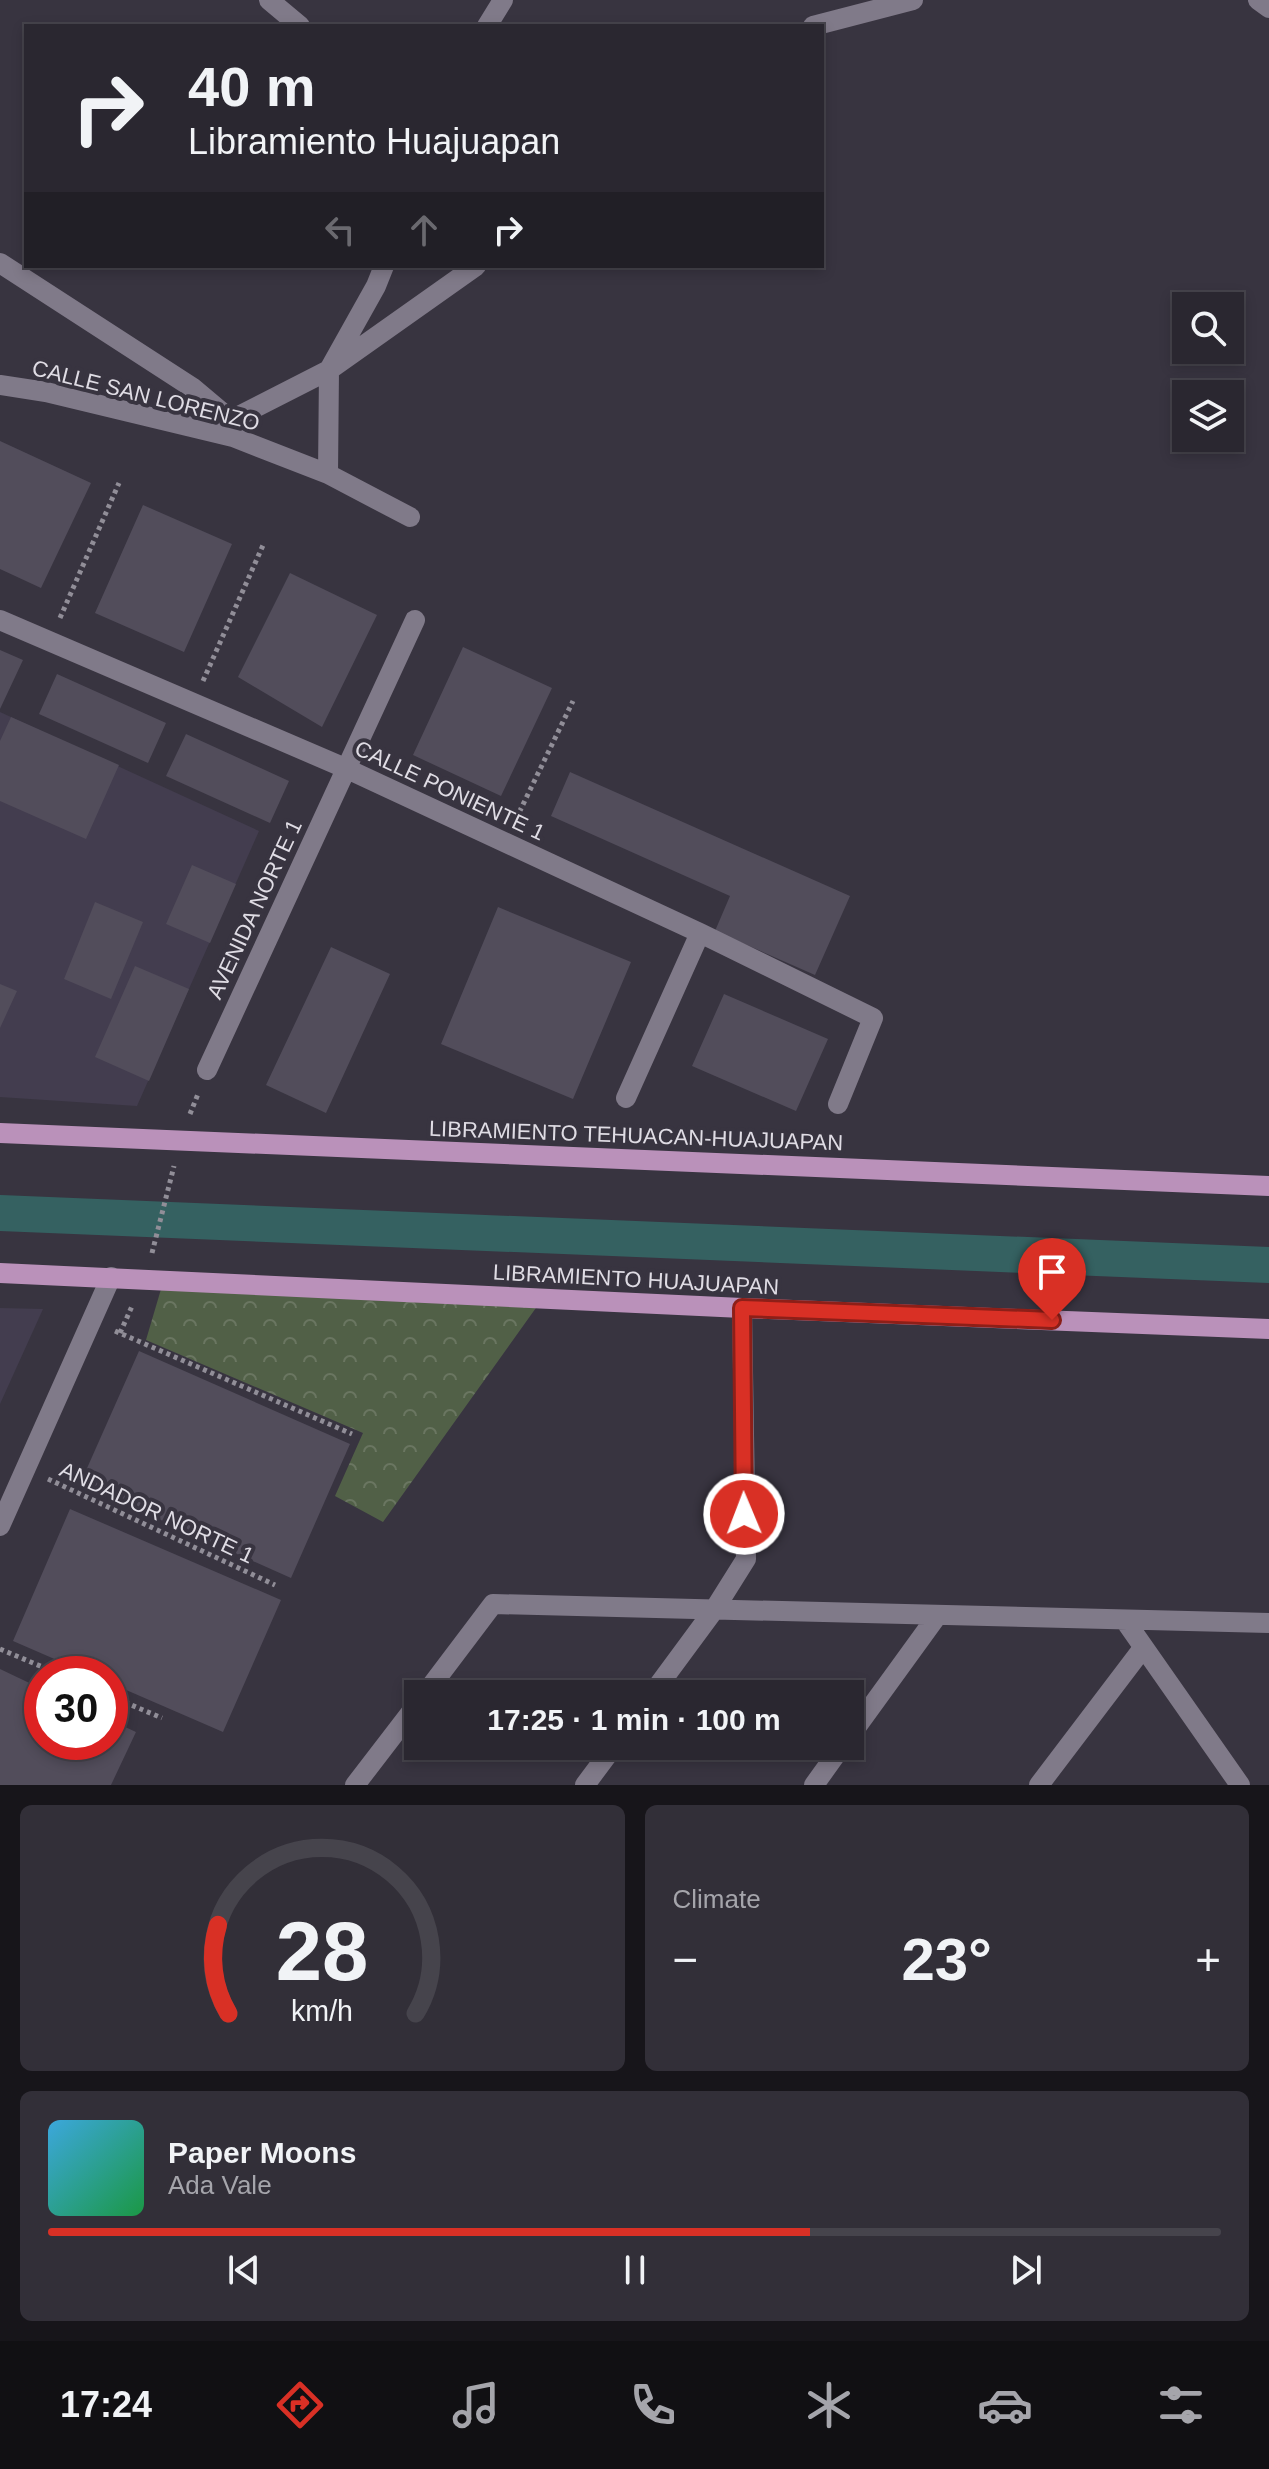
<!DOCTYPE html>
<meta charset="utf-8">
<style>
:root{--surface:#2a2730;--page:#322f38;--text:#f1f3f6;--muted:#a5a5ab;--line:#46444c;--accent:#d93025}
body{margin:0;font-family:Helvetica,sans-serif;background:var(--page);color:var(--text);height:100vh;display:flex;flex-direction:column;font-size:30px;white-space:nowrap}
*{box-sizing:border-box;margin:0}
p{font-size:26px;color:var(--muted)}
.icon{flex:none;width:44px;height:44px;fill:none;stroke:currentColor;stroke-width:2;stroke-linecap:round;stroke-linejoin:round}
.map{position:relative;height:1785px;overflow:hidden}
.side{display:flex;flex-direction:column;gap:20px;padding:20px;background:#17151a;flex:1}
.side>*{flex:none}
.top-card{position:absolute;left:24px;top:24px;width:800px;height:244px;border-radius:0px;box-shadow:0 4px 12px #0003,0 0 0 2px var(--line);background:#2a2730;color:var(--text);overflow:hidden}
.fabs{position:absolute;left:1172px;top:292px;display:grid;gap:16px}
.fabs a{display:grid;place-items:center;width:72px;height:72px;border-radius:0px;background:var(--surface);box-shadow:0 4px 12px #0003,0 0 0 2px var(--line);font-size:40px}
.speed{position:absolute;left:24px;top:1656px;display:flex;gap:16px;font-size:40px;font-weight:700;text-align:center}
.speed>*{display:grid;place-content:center;width:104px;height:104px;border-radius:50%;background:var(--surface);box-shadow:0 4px 12px #0003,0 0 0 2px var(--line);line-height:1}
.speed .limit{border:12px solid #d22;background:#fff;color:#111}
.pin{position:absolute;display:grid;place-items:center;width:68px;height:68px;color:#fff;margin:-82px -34px;border-radius:50% 50% 50% 0;rotate:-45deg;box-shadow:0 0 8px #0007}
.pin .icon{rotate:45deg}
.me{position:absolute;width:88px;margin:-44px;rotate:359deg;stroke-linejoin:round;filter:drop-shadow(0 0 6px #0008)}
.turn{display:flex;align-items:center;gap:28px;height:168px;padding:0 32px;font-size:36px}
.turn .icon{width:104px;height:104px;stroke-width:2.5}
.turn b{display:block;font-size:56px;line-height:68px}
.lanes{display:flex;align-items:center;height:76px;padding:0 32px;background:#0003;justify-content:center;gap:40px;direction:ltr}
.lanes .off{opacity:.35}
.big{font-size:60px;font-weight:700;line-height:1.1}
.side .widget{flex:1;display:flex;flex-direction:column;justify-content:center;gap:12px;min-width:0;padding:0 28px;border-radius:12px;background:var(--page)}
.side .dial{align-items:center;gap:0}
.dial svg{height:208px;overflow:visible;fill:none;stroke:var(--line);stroke-width:7;stroke-linecap:round;text-anchor:middle}
.dial text{fill:var(--text);stroke:none}
.song{display:flex;align-items:center;gap:24px}
.cover{width:96px;height:96px;border-radius:12px;background:linear-gradient(135deg,hsl(200 70% 55%),hsl(140 70% 35%))}
.played{height:8px;border-radius:4px;background:linear-gradient(90deg,var(--accent) 65%,var(--line) 65%)}
.keys{display:flex;justify-content:space-around;direction:ltr}
.heat{display:flex;justify-content:space-between;align-items:center;font-size:44px;direction:ltr}
.side .tiles{flex:1;display:grid;gap:20px;grid-template-columns:1fr 1fr}
.widget:last-child{grid-column:span 2}
.trip{position:absolute;left:404px;top:1680px;width:460px;height:80px;border-radius:0px;background:var(--surface);box-shadow:0 4px 12px #0003,0 0 0 2px var(--line);font-weight:700;line-height:80px;text-align:center}
.dock{display:flex;height:128px;justify-content:space-around;align-items:center;background:#111013;color:var(--muted)}
.dock .icon{width:56px;height:56px}
.dock .active{color:var(--accent)}
.dock b{font-size:36px;color:var(--text)}
.map>svg:first-child{display:block}
.built{fill:#433d4f}
.park{fill:url(#park-crowns)}
.lines{fill:none;stroke-linecap:round;stroke-linejoin:round}
.canal{stroke:#356161;stroke-width:36}
.building{fill:#524d5b}
.path{stroke:#918e98;stroke-width:5;stroke-dasharray:4 4;stroke-linecap:butt}
.street{stroke:#807a89;stroke-width:20}
.primary{stroke:#ba91ba;stroke-width:20}
.route-casing{stroke:#8d1f18;stroke-width:20}
.route{stroke:#d93025;stroke-width:14}
.labels{text-anchor:middle;stroke-width:8;stroke-linejoin:round;paint-order:stroke}
.street-label{font-size:22px;fill:#dfdce4;stroke:#383440}
</style>
<div class="map">
<svg width="1269" height="1785" viewBox="0 0 1269 1785">
<defs>
<pattern id="park-crowns" width="20" height="18" patternUnits="userSpaceOnUse" patternTransform="scale(2)"><rect width="20" height="18" fill="#516047"/><path d="M2 6a3 3 0 1 1 6 0M12 15a3 3 0 1 1 6 0" fill="none" stroke="#6a7661"/></pattern>
</defs>
<rect width="100%" height="100%" fill="#383440"/>
<path class="built" d="M 0,712 L 259,831 L 137,1106 L 0,1097 Z
M 0,1308 L 43,1309 L 0,1404 Z"/>
<path class="park" d="M 164,1279 L 543,1298 L 383,1522 L 335,1496 L 363,1433 L 146,1340 Z"/>
<g class="lines">
<path class="canal" d="M 0,1213 L 1269,1265"/>
</g>
<path class="building" d="M 0,441 L 91,483 L 41,588 L 0,569 Z
M 143,505 L 232,544 L 184,652 L 95,613 Z
M 290,573 L 377,615 L 322,727 L 238,677 Z
M 463,647 L 552,688 L 501,796 L 413,755 Z
M 0,650 L 23,660 L 0,709 Z
M 57,674 L 166,723 L 148,763 L 39,714 Z
M 11,717 L 119,765 L 86,839 L 0,801 L 0,741 Z
M 186,734 L 289,781 L 270,823 L 166,776 Z
M 570,772 L 850,896 L 815,975 L 715,931 L 730,896 L 551,816 Z
M 192,865 L 236,884 L 210,943 L 166,924 Z
M 95,902 L 143,922 L 111,999 L 64,979 Z
M 498,907 L 631,962 L 573,1099 L 441,1044 Z
M 331,947 L 390,974 L 326,1113 L 266,1085 Z
M 135,966 L 189,989 L 149,1081 L 95,1057 Z
M 0,984 L 17,991 L 0,1028 Z
M 724,994 L 828,1039 L 796,1111 L 692,1066 Z
M 139,1351 L 350,1444 L 291,1578 L 80,1484 Z
M 70,1509 L 281,1600 L 223,1732 L 110,1683 L 110,1674 L 89,1674 L 13,1641 Z
M 0,1669 L 42,1689 L 42,1742 L 110,1742 L 110,1720 L 136,1732 L 111,1785 L 0,1785 Z"/>
<g class="lines">
<path class="path" d="M 60,618 L 119,483
M 203,681 L 264,543
M 516,819 L 573,701
M 190,1114 L 198,1094
M 152,1253 L 174,1166
M 115,1331 L 352,1434
M 120,1333 L 133,1304
M 48,1479 L 275,1585
M 0,1649 L 59,1674
M 110,1696 L 162,1718"/>
<path class="street" d="M 269,0 L 300,26
M 1258,0 L 1269,8
M 487,26 L 503,0
M 813,26 L 913,0
M 0,263 L 193,388 L 231,420 L 233,437
M 0,385 L 46,392 L 233,437 L 328,474 L 410,517
M 231,420 L 329,370 L 476,266
M 328,474 L 329,370 L 376,286 L 384,266
M 0,620 L 345,768 L 700,933 L 873,1018 L 838,1104
M 207,1070 L 415,620
M 626,1098 L 700,933
M 0,1526 L 111,1277
M 1126,1622 L 1240,1785
M 425,1694 L 493,1604 L 1269,1623
M 652,1694 L 714,1610 L 746,1559 L 742,1308
M 850,1736 L 937,1616
M 355,1785 L 418,1703
M 585,1785 L 614,1746
M 814,1785 L 842,1746
M 1039,1785 L 1143,1648"/>
<path class="primary" d="M 0,1133 L 1269,1186
M 0,1273 L 742,1308 L 1269,1329"/>
</g>
<g class="lines">
<g class="route-casing">
<path id="route" d="M 744,1514 L 742,1308 L 1052,1320"/>
</g>
<use href="#route" class="route"/>
</g>
<g class="labels">
<g class="street-label">
<text transform="translate(146 395) rotate(14)" y="8">CALLE SAN LORENZO</text>
<text transform="translate(450 790) rotate(25)" y="8">CALLE PONIENTE 1</text>
<text transform="translate(254 909) rotate(-65)" y="8">AVENIDA NORTE 1</text>
<text transform="translate(636 1135) rotate(2)" y="8">LIBRAMIENTO TEHUACAN-HUAJUAPAN</text>
<text transform="translate(636 1279) rotate(3)" y="8">LIBRAMIENTO HUAJUAPAN</text>
<text transform="translate(157 1512) rotate(25)" y="8">ANDADOR NORTE 1</text>
</g>
</g>
</svg>
<div class="fabs">
<a><svg class="icon" aria-label="search" viewBox="0 0 24 24"><circle cx="10" cy="10" r="6"/><path d="M15 15l6 6"/></svg></a>
<a><svg class="icon" aria-label="layers" viewBox="0 0 24 24"><path d="M12 4l9 5-9 5-9-5zM3 14l9 5 9-5"/></svg></a>
</div>
<div class="speed"><div class="limit">30</div></div>
<div class="pin" style="left:1052px;top:1320px;background:#d93025"><svg class="icon" aria-label="arrive" viewBox="0 0 24 24"><path d="M6 21V4h12l-3 4 3 4H6"/></svg></div>
<svg class="me" style="left:744px;top:1514px" viewBox="-20 -20 40 40"><circle r="17" fill="#d93025" stroke="#fff" stroke-width="3"/><path d="M0-11L8 9 0 5-8 9z" fill="#fff"/></svg>
<div class="trip">17:25 · 1 min · 100 m</div>
<div class="top-card">
<div class="turn"><svg class="icon" aria-label="right" viewBox="0 0 24 24"><path d="M7 20v-9h11M14 6l5 5-5 5"/></svg><div><b>40 m</b>Libramiento Huajuapan</div></div>
<div class="lanes"><svg class="icon off" aria-label="left" viewBox="0 0 24 24"><path d="M17 20v-9H6M10 6l-5 5 5 5"/></svg><svg class="icon off" aria-label="ahead" viewBox="0 0 24 24"><path d="M12 20V5M6 11l6-6 6 6"/></svg><svg class="icon" aria-label="right" viewBox="0 0 24 24"><path d="M7 20v-9h11M14 6l5 5-5 5"/></svg></div>
</div>
</div>
<section class="side">
<div class="tiles">
<div class="widget dial"><svg viewBox="0 0 100 80">
<path d="M14 69A42 42 0 1 1 86 69"/>
<path d="M14 69A42 42 0 0 1 10 35" stroke="#d93025"/>
<text x="50" y="56" font-size="32" font-weight="700">28</text>
<text x="50" y="72" font-size="11">km/h</text>
</svg></div>
<div class="widget"><p>Climate</p>
<div class="heat"><a>−</a><b class="big">23°</b><a>+</a></div>
</div>
<div class="widget">
<div class="song"><i class="cover"></i><div><b>Paper Moons</b><p>Ada Vale</p></div></div>
<div class="played"></div>
<div class="keys"><svg class="icon" aria-label="previous" viewBox="0 0 24 24"><path d="M18 5L8 12l10 7zM5 5v14"/></svg><svg class="icon" aria-label="pause" viewBox="0 0 24 24"><path d="M8 5v14M16 5v14"/></svg><svg class="icon" aria-label="next" viewBox="0 0 24 24"><path d="M6 5l10 7-10 7zM19 5v14"/></svg></div>
</div>
</div>
</section>
<nav class="dock">
<b>17:24</b>
<svg class="icon active" aria-label="directions" viewBox="0 0 24 24"><path d="M12 3l9 9-9 9-9-9zM9 14v-3h6M13 9l2 2-2 2"/></svg>
<svg class="icon" aria-label="music" viewBox="0 0 24 24"><path d="M9 18V5l10-2v13"/><circle cx="6" cy="18" r="3"/><circle cx="16" cy="16" r="3"/></svg>
<svg class="icon" aria-label="phone" viewBox="0 0 24 24"><path d="M5 4h4l2 5-3 2q2 4 5 5l2-3 5 2v4C11 20 4 13 5 4z"/></svg>
<svg class="icon" aria-label="climate" viewBox="0 0 24 24"><path d="M12 3v18M4 7l16 10M4 17L20 7"/></svg>
<svg class="icon" aria-label="car" viewBox="0 0 24 24"><path d="M5 17H2v-5l4-1 3-4h7l3 4 3 1v5h-3M9 17h6M6 11h13"/><circle cx="7" cy="17" r="2"/><circle cx="17" cy="17" r="2"/></svg>
<svg class="icon" aria-label="filters" viewBox="0 0 24 24"><path d="M4 7h16M4 17h16"/><circle cx="9" cy="7" r="2"/><circle cx="15" cy="17" r="2"/></svg>
</nav>
